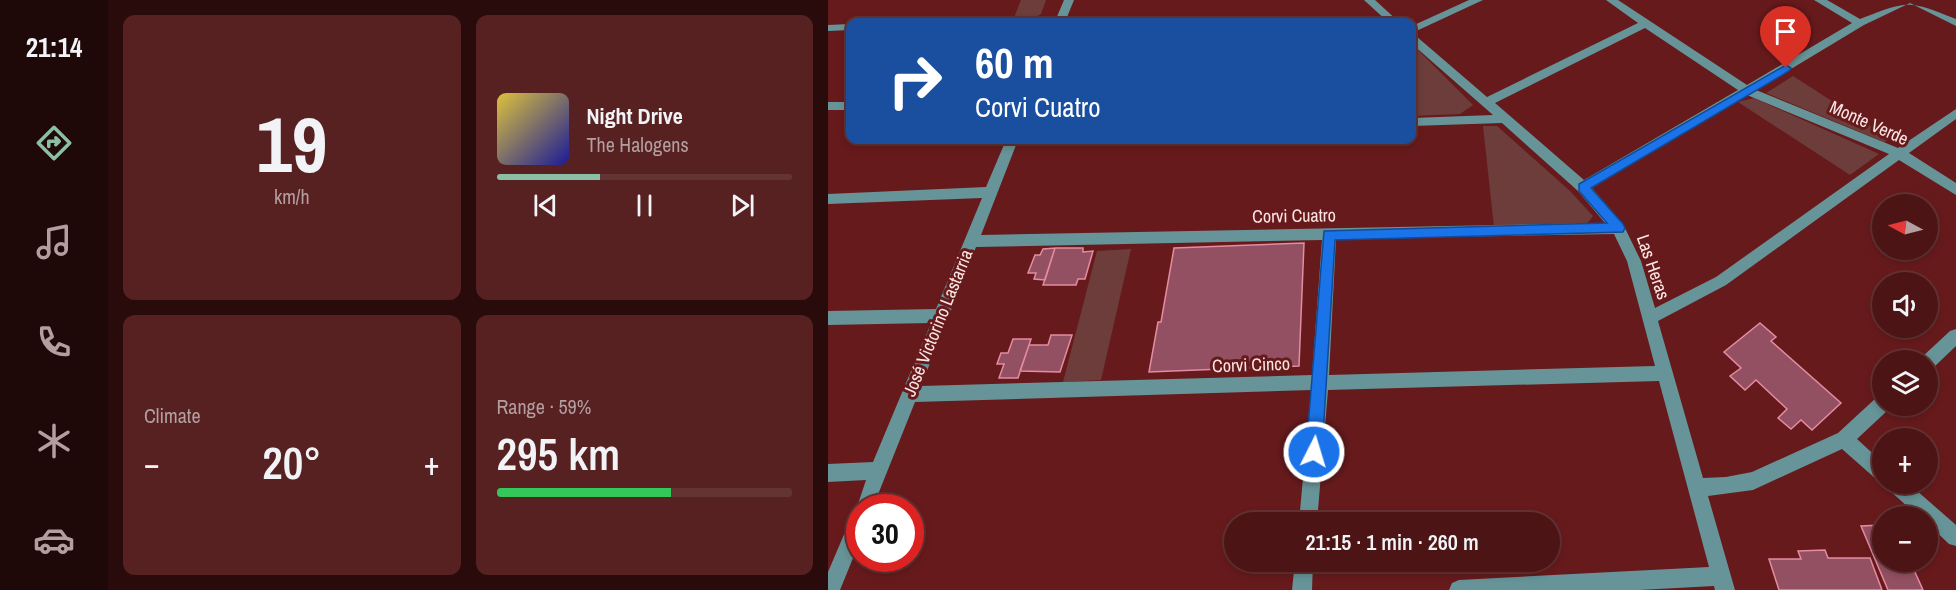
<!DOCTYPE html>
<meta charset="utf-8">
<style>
:root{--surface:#4d1415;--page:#572122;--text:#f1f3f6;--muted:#b39ea0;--line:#643334;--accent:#8abfa5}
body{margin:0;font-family:"Archivo Narrow",sans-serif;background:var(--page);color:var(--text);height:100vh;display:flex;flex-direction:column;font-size:22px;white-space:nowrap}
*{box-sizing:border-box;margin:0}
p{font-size:20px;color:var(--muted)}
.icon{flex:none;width:33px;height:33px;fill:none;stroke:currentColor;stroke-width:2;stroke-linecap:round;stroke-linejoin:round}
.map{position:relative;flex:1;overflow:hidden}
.drawer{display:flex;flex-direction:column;gap:15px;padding:15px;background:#2a0b0c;width:720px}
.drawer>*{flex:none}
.banner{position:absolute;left:18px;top:18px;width:570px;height:126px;border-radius:12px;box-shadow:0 3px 9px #0003,0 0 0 2px var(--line);background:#1a4fa0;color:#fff;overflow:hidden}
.needle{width:39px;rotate:277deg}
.buttons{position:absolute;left:1044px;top:194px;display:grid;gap:12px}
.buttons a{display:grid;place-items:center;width:66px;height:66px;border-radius:50%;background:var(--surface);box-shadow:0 3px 9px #0003,0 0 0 2px var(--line);font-size:30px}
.speed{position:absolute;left:18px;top:494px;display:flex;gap:12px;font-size:30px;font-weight:700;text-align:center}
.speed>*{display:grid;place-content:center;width:78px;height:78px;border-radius:50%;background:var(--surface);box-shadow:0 3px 9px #0003,0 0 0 2px var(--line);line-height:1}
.speed .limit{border:9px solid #d22;background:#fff;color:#111}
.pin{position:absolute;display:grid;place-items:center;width:51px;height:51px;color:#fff;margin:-62px -26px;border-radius:50% 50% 50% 0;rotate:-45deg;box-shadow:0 0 6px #0007}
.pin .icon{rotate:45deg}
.me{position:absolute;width:66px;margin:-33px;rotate:5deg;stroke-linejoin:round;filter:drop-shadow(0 0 4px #0008)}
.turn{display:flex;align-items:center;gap:21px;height:126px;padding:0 30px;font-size:27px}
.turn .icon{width:78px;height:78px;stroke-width:2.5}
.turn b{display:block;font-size:42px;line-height:51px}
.big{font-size:45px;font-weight:600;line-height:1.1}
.drawer .widget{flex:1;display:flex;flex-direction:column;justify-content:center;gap:9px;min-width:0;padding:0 21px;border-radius:12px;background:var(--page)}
.drawer .dial{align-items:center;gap:0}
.dial b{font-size:78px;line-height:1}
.song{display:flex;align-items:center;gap:18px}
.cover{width:72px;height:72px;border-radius:9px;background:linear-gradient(135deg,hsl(50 70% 55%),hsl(240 70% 35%))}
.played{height:6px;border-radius:3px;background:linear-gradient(90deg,var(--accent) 35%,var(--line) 35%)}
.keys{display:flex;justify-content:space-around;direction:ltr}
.heat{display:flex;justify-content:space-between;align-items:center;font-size:33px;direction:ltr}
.charge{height:9px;border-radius:4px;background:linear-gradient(90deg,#34c759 59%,var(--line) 0)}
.drawer .tiles{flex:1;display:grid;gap:15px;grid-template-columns:repeat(2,1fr)}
.trip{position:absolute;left:396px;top:512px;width:336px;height:60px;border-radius:30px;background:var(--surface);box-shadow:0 3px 9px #0003,0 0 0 2px var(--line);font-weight:600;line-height:60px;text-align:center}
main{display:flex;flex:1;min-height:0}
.tabs{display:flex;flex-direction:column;width:108px;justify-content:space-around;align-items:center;background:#1f0808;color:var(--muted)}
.tabs .icon{width:42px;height:42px}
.tabs .selected{color:var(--accent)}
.tabs b{font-size:27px;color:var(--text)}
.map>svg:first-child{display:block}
.green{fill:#6c3d3a}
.building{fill:#935062;stroke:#e48ca2;stroke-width:1.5}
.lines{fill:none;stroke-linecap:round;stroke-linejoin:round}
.minor{fill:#679498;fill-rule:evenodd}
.route{fill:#1a73e8;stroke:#114b97;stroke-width:1.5}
.labels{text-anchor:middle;stroke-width:6;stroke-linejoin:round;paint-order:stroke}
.street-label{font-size:18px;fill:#fae6e4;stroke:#671a1c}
</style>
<main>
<nav class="tabs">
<b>21:14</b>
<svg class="icon selected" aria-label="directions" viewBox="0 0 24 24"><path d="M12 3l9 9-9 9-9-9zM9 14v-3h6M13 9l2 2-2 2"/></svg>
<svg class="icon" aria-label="music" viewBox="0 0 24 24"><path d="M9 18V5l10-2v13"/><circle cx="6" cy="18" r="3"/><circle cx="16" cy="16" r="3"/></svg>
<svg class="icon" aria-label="phone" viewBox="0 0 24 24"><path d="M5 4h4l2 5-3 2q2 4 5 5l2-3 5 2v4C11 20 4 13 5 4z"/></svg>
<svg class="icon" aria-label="climate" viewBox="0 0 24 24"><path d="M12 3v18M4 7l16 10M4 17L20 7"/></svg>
<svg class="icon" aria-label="car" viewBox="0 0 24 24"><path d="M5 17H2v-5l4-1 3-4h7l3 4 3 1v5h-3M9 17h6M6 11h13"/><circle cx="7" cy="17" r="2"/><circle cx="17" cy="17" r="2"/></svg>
</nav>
<section class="drawer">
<div class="tiles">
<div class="widget dial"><b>19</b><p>km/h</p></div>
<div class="widget">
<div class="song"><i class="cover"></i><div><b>Night Drive</b><p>The Halogens</p></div></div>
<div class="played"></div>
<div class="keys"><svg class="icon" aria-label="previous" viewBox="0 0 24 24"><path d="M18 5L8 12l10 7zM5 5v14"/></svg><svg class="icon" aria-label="pause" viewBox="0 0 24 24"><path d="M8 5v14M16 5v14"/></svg><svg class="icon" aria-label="next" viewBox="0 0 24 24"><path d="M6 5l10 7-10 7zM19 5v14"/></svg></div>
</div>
<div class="widget"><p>Climate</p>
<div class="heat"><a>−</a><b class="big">20°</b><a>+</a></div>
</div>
<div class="widget"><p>Range · 59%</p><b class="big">295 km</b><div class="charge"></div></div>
</div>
</section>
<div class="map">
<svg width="1128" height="590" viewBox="0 0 1128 590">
<rect width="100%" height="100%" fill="#671a1c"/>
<path class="green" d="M 193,0 L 218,0 L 213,14 L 206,18 L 186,18 Z
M 584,44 L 645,105 L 632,114 L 584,116 Z
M 965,76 L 1063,139 L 1056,142 L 938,93 Z
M 926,98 L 1051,154 L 1022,175 L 910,102 Z
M 655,126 L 669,126 L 742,191 L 765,216 L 758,225 L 666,227 Z
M 303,249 L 273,380 L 235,382 L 269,251 Z"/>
<path class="building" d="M 476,243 L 471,366 L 321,372 L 330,322 L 333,322 L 346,248 Z
M 227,248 L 217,280 L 206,279 L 208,273 L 200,273 L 207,255 L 212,255 L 215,249 Z
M 227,248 L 255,248 L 255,252 L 265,251 L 257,279 L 250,279 L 248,285 L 215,285 Z
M 932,323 L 948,337 L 943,341 L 1013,403 L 984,430 L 973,420 L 963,429 L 950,418 L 959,409 L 928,380 L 917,390 L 902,376 L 913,368 L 896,352 Z
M 223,335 L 244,335 L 232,372 L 192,371 L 201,345 L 220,345 Z
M 185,339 L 203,339 L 190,378 L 171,378 L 176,364 L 169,364 L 173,353 L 180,353 Z
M 1054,525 L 1054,561 L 1082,561 L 1095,590 L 1060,590 L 1033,526 Z
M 997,550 L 1000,558 L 1042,558 L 1054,590 L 951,590 L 941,559 L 973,559 L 970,551 Z"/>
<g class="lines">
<path class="minor" d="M 236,0 L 246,0 L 237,22 L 201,22 L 206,19 L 228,19 Z
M 536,0 L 547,0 L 571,22 L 560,22 Z
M 641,0 L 655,0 L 584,33 L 584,26 Z
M 778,0 L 790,0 L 919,85 L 1024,23 L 986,0 L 999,0 L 1032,19 C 1081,0 1080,0 1128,19 L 1128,26 L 1082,3 L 1036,25 L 928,90 L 1070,148 L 1128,109 L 1128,119 L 1081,153 L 1128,183 L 1128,195 L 1071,160 L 898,285 L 830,321 L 875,478 L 898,477 L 924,472 L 1010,433 L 1048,398 L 1054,396 L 1054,405 L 1062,405 L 1060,410 L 1029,439 L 1054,462 L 1054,482 L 1048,479 L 1014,449 L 925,490 L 880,496 L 907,590 L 887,590 L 886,586 L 811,590 L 621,590 L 624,583 L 631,580 L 881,567 L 831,381 L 500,390 L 489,522 L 471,522 L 483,390 L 87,402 L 45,507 L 32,507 L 32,541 L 12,590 L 0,590 L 0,572 L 26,511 L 28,510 L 38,480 L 0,482 L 0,464 L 45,462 L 103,323 L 0,325 L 0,311 L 108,309 L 154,198 L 0,204 L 0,194 L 158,187 L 178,140 L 190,140 L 153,235 L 777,223 L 750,191 L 674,123 L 584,126 L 584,118 L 665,115 L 584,44 L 584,35 L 588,36 L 659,97 L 810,23 ZM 817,28 L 910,90 L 756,180 L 667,103 ZM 919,95 L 1061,154 L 888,277 L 827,308 L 813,261 L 795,224 L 764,188 ZM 786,234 L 799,261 L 827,366 L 501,375 L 508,239 ZM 494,240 L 484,375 L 93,386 L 148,247 Z
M 22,24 L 22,30 L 0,31 L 0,25 Z
M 0,102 L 22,102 L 22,110 L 0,110 Z
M 1128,329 L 1128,346 L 1106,367 L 1100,369 L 1100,360 L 1093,360 L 1094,357 L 1122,331 Z
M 1057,483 L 1080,483 L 1128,525 L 1128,546 L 1121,544 L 1100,524 L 1100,516 L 1090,516 L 1060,489 Z
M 467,561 L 485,561 L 484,590 L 464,590 Z"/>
</g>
<path class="route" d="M 958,65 L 963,68 L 961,71 L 763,188 L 795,224 L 797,228 L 795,232 L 507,240 L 494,452 L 491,458 L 486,460 L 480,458 L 478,452 L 496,231 L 779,223 L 751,191 L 751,184 Z"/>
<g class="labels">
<g class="street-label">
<text transform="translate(1041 123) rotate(24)" y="6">Monte Verde</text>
<text transform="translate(466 216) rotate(-1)" y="6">Corvi Cuatro</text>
<text transform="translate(825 267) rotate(71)" y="6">Las Heras</text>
<text transform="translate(110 323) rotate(-68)" y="6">José Victorino Lastarria</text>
<text transform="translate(423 365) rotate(-2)" y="6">Corvi Cinco</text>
</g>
</g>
</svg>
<div class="buttons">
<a><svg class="needle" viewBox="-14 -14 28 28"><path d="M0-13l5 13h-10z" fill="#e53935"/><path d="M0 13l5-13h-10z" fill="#b39ea0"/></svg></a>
<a><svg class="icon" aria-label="sound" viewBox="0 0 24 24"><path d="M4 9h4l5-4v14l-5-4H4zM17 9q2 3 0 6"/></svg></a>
<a><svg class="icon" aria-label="layers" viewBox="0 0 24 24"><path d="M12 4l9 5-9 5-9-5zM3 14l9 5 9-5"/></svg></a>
<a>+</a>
<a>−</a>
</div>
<div class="speed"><div class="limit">30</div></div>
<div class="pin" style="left:958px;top:68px;background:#d93025"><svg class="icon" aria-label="arrive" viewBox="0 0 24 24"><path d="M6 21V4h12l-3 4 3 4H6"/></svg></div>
<svg class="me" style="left:486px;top:452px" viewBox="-20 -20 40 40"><circle r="17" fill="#1a73e8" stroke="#fff" stroke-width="3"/><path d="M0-11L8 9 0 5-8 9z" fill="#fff"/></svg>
<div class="trip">21:15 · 1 min · 260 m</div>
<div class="banner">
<div class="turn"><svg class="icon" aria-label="right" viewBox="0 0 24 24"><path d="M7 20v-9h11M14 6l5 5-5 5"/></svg><div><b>60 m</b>Corvi Cuatro</div></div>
</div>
</div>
</main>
